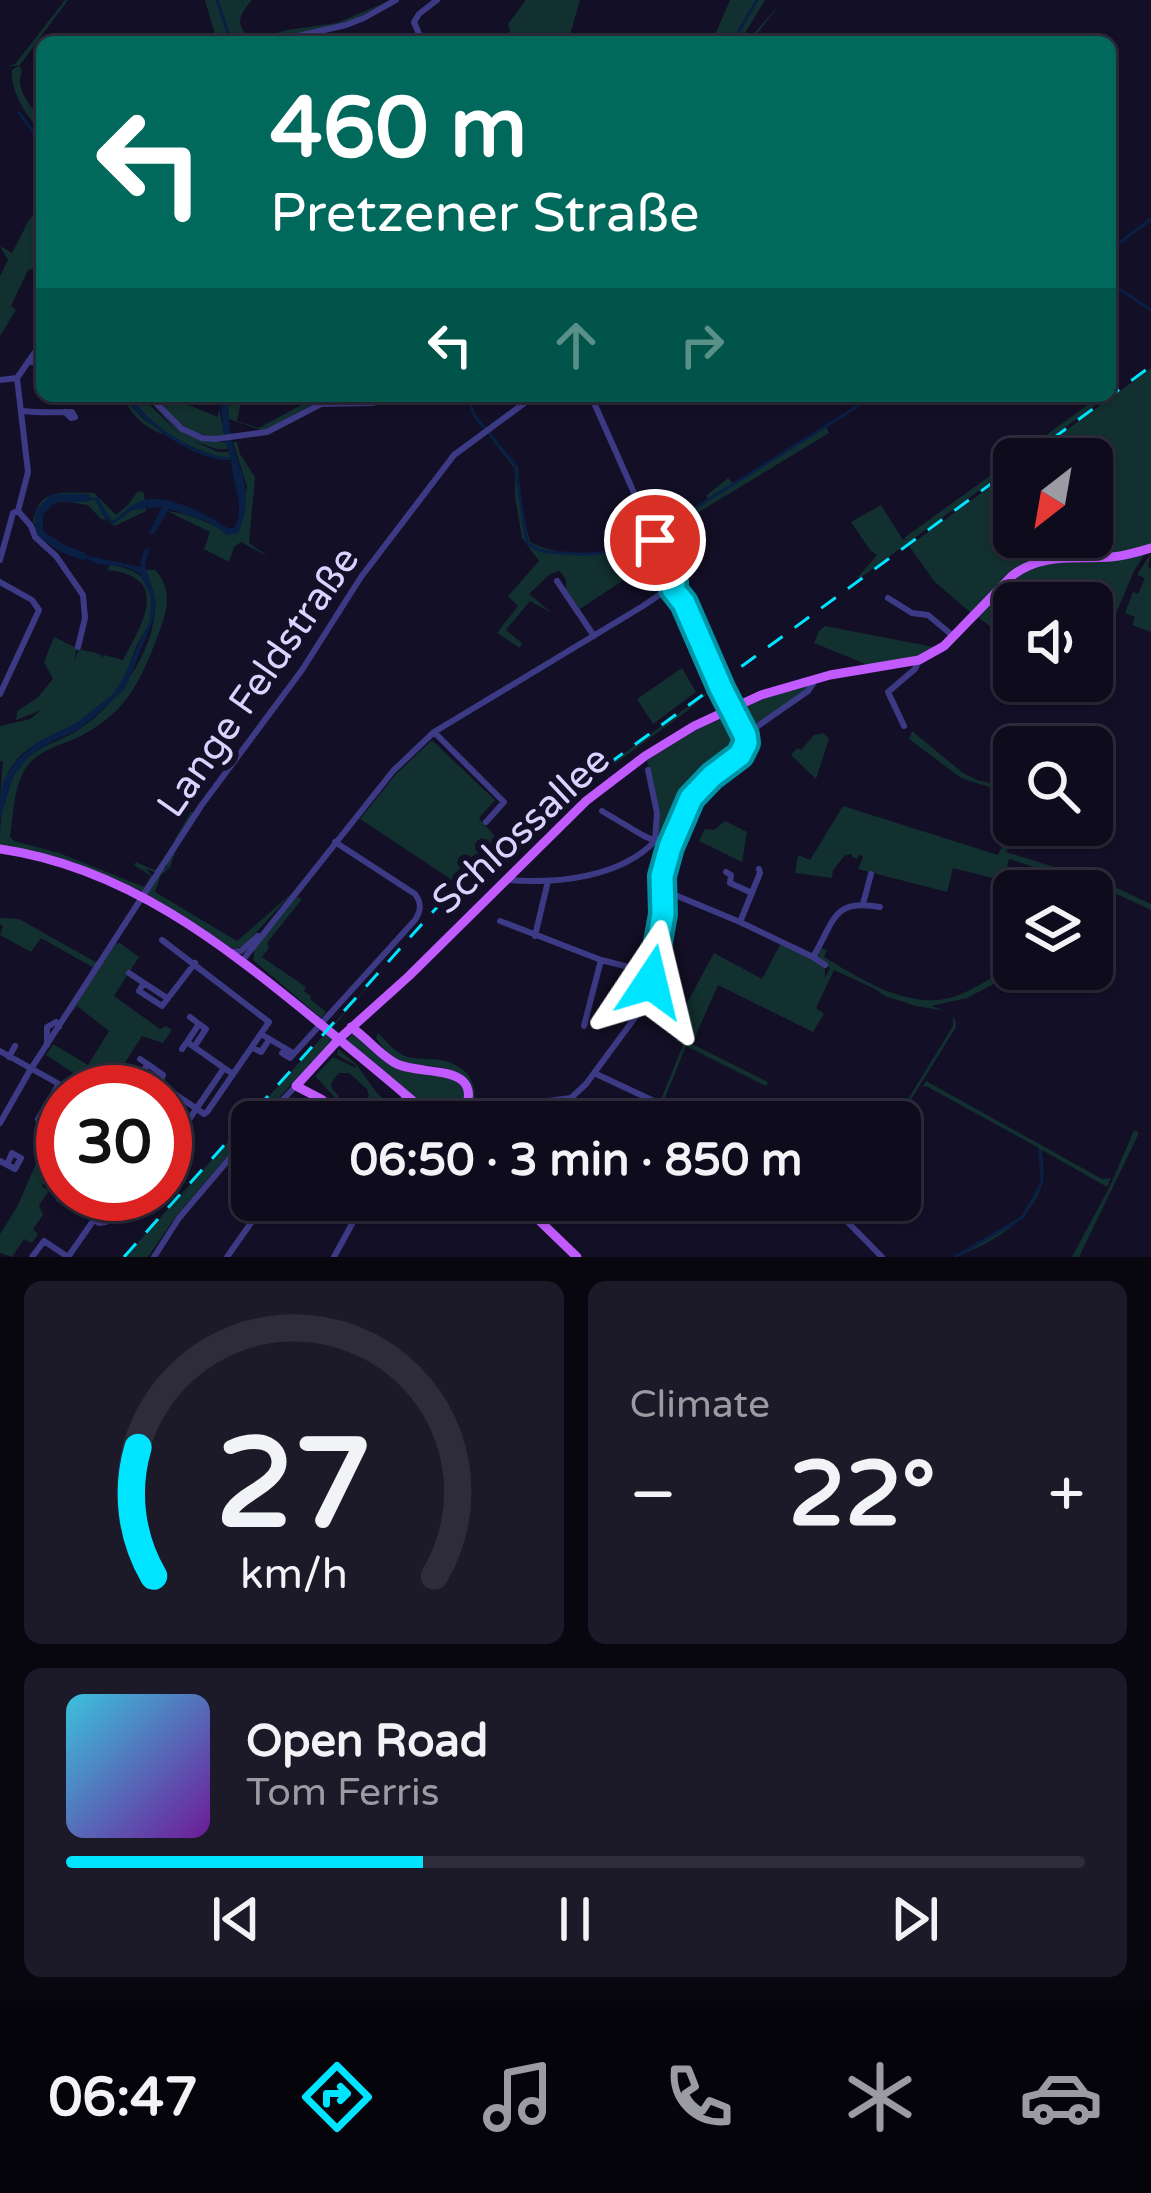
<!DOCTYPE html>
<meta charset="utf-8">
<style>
:root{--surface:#0e0b1c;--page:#1c1929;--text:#f1f3f6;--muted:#9b9ba3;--line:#2e2b3b;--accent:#00e5ff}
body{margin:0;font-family:"Varela Round",sans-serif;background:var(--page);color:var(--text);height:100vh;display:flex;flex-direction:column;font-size:45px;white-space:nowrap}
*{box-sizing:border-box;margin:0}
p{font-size:39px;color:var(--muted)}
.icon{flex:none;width:66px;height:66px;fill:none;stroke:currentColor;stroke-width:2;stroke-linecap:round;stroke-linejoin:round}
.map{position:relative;height:1257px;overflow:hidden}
.sheet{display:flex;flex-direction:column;gap:24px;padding:24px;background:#08060f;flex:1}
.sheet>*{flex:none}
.banner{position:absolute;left:36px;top:36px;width:1080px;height:366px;border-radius:18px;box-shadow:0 3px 9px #0004,0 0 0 3px var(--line);background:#00695c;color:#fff;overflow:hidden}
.needle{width:78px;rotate:211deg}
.buttons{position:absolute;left:993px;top:438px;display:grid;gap:24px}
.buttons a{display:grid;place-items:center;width:120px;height:120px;border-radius:18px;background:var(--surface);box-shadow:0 3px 9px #0004,0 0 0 3px var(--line);font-size:60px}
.speed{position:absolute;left:36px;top:1065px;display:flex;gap:24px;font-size:60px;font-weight:700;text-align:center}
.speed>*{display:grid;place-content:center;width:156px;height:156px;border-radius:50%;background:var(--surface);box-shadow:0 3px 9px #0004,0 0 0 3px var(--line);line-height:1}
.speed .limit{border:18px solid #d22;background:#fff;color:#111}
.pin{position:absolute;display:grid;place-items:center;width:102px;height:102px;color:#fff;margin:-51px;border:6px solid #fff;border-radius:50%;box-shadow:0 3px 12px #0007}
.me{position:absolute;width:132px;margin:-66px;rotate:10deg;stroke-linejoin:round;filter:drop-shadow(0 0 9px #0008)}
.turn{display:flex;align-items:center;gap:42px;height:252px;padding:0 36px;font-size:54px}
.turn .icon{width:156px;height:156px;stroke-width:2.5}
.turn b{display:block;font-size:84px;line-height:102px}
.lanes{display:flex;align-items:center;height:114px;padding:0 36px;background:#0003;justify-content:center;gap:60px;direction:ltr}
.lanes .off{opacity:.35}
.big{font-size:90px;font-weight:800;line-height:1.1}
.sheet .widget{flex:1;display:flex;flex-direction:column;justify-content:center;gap:18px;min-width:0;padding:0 42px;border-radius:18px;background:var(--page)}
.sheet .dial{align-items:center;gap:0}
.dial svg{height:312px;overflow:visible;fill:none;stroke:var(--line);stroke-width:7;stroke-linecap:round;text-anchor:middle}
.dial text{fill:var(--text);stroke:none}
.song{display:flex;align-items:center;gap:36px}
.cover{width:144px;height:144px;border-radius:18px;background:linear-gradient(135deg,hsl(190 70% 55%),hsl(280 70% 35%))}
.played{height:12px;border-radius:6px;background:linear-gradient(90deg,var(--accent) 35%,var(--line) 35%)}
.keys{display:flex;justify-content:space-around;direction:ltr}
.heat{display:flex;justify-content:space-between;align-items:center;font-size:66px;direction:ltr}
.sheet .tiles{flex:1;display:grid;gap:24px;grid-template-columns:1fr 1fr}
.widget:last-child{grid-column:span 2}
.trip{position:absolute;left:231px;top:1101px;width:690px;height:120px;border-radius:18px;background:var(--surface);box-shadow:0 3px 9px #0004,0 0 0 3px var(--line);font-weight:800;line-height:120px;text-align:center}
.menu{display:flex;height:192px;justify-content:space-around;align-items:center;background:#06040b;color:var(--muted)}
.menu .icon{width:84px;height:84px}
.menu .selected{color:var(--accent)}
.menu b{font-size:54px;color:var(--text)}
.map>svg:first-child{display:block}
.green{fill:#12302f}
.water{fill:#0a1f44}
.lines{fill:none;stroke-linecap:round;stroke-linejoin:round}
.stream{stroke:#0a1f44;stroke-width:3}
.river{stroke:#0a1f44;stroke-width:8}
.minor{stroke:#3d3a85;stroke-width:6}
.major{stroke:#c25bff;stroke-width:9}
.rail{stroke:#00e5ff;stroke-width:3;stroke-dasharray:18 15;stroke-linecap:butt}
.route-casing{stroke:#0095a6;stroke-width:30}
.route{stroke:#00e5ff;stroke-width:21}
.labels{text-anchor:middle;stroke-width:12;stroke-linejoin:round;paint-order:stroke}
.street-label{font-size:39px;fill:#d9d4ff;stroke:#130f26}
</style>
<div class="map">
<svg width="1151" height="1257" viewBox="0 0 1151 1257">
<rect width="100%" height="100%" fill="#130f26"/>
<path class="green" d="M 65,0 L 68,0 L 19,66 L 22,71 C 12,96 42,109 42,134 C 28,117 10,93 12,70 L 19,65 L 7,67 L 16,63 Z
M 205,0 L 252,0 C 242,12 234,22 247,35 L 260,38 L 287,30 L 337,23 L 391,0 L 351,21 L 267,42 L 217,42 Z
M 526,0 L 580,0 L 568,42 L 507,42 L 510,29 L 508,24 Z
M 730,0 L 765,0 L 744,35 L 748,40 L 784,0 L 750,42 L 698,42 L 715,35 Z
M 42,204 L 42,267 L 28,270 L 11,306 L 16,310 L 0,336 L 0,276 L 8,260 L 0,246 L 12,253 L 29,220 Z
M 1151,368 L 1151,546 L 1131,552 L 1027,564 L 972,614 L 934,581 L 909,546 L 1014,469 L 1014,537 L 1092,537 L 1092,459 L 1027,459 Z
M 123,396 L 141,396 L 180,435 L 145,396 C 177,425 177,441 226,442 L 228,449 L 217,449 L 191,440 L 218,452 L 229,452 L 231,458 C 202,457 151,428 136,403 L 130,405 L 143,419 L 162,431 L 162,434 C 143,426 132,416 123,396 Z
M 152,396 L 167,396 L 218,417 L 220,396 L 219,409 L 225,436 C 187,438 177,421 152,396 Z
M 227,396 L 242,396 L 237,421 L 259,428 L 318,396 L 333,396 L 333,400 L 311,405 L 264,431 L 229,419 Z
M 1100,396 L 1108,396 L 1022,459 L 1014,459 L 1014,465 L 860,578 L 858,577 L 877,555 L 870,550 L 851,522 L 881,505 L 903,540 L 906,540 L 904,538 Z
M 826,425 L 829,433 L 661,535 L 657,533 L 657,528 L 670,520 L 669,518 L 707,501 L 707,495 L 728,478 L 733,483 Z
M 488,431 L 518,467 L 521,505 L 530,542 C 553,554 591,558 615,549 C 627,545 640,538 650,537 L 613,554 L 625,579 L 580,609 L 566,589 L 566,580 L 560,571 L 550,574 L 529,594 L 552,613 L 530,601 L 506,630 L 522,643 L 520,648 L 497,633 L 518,606 L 508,596 L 539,561 L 522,538 L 515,496 L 515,469 L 486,432 Z
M 233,442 L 237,442 L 240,454 L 255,477 L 249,543 L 269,557 L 241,542 L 234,547 L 229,562 L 204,549 L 210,532 L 167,511 C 191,513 214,527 238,533 L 247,487 Z
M 143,491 L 145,500 L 130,507 L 114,521 L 108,519 L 98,498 L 82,499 L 96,500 L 106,521 L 113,524 L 132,510 L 146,507 L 146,511 L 115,526 L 100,518 L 88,505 C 66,502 41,494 41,526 L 33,523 C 37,486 66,493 94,493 L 116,515 L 128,505 L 137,492 Z
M 1151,553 L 1148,567 L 1151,569 L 1151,632 L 1132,625 L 1135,617 L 1125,613 L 1133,592 L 1138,594 L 1145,578 L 1137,575 Z
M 1144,555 L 1134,571 L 1099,654 L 1092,661 L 1092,603 L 1014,603 L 1014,644 L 975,615 L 1023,570 L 1055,559 Z
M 109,565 C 141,568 160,586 150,621 C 147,630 141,637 137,645 C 130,661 125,682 112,695 C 102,704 88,716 77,723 C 58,734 37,740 21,755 C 9,766 4,782 0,796 L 3,762 L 0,761 L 0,726 L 30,719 L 42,710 L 16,720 L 17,711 L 37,698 L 53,679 L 44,662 L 54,637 L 75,647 L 78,642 L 74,661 L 79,649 L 100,654 L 102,658 L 104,655 L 123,660 C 141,626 173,577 108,570 Z
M 145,570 L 155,570 C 172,587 168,609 160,630 C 141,680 128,713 77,738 C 60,745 40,750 28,765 C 13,785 14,813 10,837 L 14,841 L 59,853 L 144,887 L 151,876 L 134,865 L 136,862 L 154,870 L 157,868 L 175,842 L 175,839 L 191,812 L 194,813 L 306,660 L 202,803 L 157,873 L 146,869 L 153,877 L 144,892 L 73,862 L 0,845 C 0,816 3,787 22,764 C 37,746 59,742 78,730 C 115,707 155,651 155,606 C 155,593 150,582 145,570 Z
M 825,626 L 939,648 L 927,654 L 868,665 L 814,643 L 819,631 Z
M 682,668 L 696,692 L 653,724 L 637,699 Z
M 813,683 L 787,706 L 744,730 L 737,713 L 754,703 L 751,702 Z
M 716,686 L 687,711 L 542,817 L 478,872 L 476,871 L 540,815 Z
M 732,715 L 743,735 L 742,747 L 689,797 L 669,844 L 657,840 L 658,806 L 647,760 L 700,728 Z
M 912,731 L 963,773 L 977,780 L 1014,789 L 1014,795 L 961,778 L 909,739 Z
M 823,733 L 829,738 L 816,779 L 791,755 L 797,748 L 801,750 L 814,735 Z
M 432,740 L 495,800 L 479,818 L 499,841 L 436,903 L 449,878 L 360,819 L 397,773 Z
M 843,806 L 998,855 L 1014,819 L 1016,825 L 1006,852 L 1106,883 L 1151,904 L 1151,910 L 1108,890 L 1082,883 L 1082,879 L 1077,891 L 1073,891 L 1075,880 L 1009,859 L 1004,881 L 953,868 L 947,892 L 858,869 L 863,857 L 859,854 L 857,859 L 852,857 L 852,854 L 845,855 L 833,870 L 832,878 L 795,873 L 798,855 L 810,860 Z
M 725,821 L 747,832 L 742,862 L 699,841 L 705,829 L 714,830 Z
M 177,847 L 170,867 L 161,875 L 155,892 L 237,941 L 293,892 L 243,947 L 232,948 L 147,894 L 163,869 L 167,868 L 167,863 Z
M 297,897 L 302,899 L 270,939 L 267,943 L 269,948 L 262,957 L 306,987 L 304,991 L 311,996 L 310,999 L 326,1012 L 321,1018 L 253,960 L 255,948 Z
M 0,918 L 19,919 L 99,964 L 96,969 L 41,938 L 31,952 L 0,935 L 3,926 L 0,924 Z
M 120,943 L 139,957 L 114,996 L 160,1029 L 166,1026 L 172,1030 L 163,1043 L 142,1036 L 106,1092 L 82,1092 L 87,1082 L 46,1055 L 53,1044 L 88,1065 L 109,1031 L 77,1006 L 65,1020 L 115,944 Z
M 781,943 L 821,964 L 825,969 L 825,978 L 830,968 L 816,957 L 821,948 L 827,950 L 824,957 C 861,979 910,1012 956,996 C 976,989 995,975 1014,964 L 1014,969 L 1022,969 L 967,998 L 931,1006 C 943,1011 956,1010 956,1027 L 897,1122 L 894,1122 L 953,1026 L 953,1016 L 947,1011 L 916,1006 L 885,996 L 875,989 L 834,970 L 816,1008 L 824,1014 L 813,1032 L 718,985 L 692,1044 L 768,1082 L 766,1086 L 686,1046 L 664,1100 L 709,1122 L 703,1122 L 660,1102 L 683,1045 L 676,1041 L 685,1018 L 681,1014 L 714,953 L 762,979 Z
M 400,950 L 331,1029 L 337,1036 L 256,1122 L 252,1122 L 252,1127 L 177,1215 L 148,1257 L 125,1257 Z
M 355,1031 C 364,1039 373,1052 383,1057 C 407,1069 447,1063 462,1088 C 475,1109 454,1124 434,1116 L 347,1040 Z
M 378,1033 C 387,1042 395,1053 408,1057 C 420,1060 433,1058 445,1061 C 478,1070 479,1096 470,1122 L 464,1122 L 470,1107 L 457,1073 C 421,1056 403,1079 376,1038 Z
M 338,1049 L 356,1064 L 376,1092 L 400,1115 L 398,1122 L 362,1122 L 340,1103 L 345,1102 L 355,1108 L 363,1105 L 369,1096 L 367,1089 L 349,1073 L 339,1073 L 331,1083 L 332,1089 L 339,1096 L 337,1100 L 315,1076 L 333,1057 L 356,1068 L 355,1065 L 337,1055 Z
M 926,1081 L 1102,1179 L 1111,1178 L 1107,1187 L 1042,1150 C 1042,1159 1044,1169 1043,1178 C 1039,1216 987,1247 954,1257 L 1022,1216 L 1041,1182 L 1039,1148 L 926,1086 L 923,1087 Z
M 63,1123 L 63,1160 L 42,1186 L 49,1191 L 39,1205 L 43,1215 L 33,1229 L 38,1234 L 32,1243 L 24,1239 L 12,1257 L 0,1253 L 0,1234 L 17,1207 L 41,1152 L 38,1150 L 42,1142 L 46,1143 L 54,1128 L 59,1130 Z
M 1134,1130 L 1138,1132 L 1138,1135 L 1079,1257 L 1072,1257 L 1110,1186 Z"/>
<path class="water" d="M 220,396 L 227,396 C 227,410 231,442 236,456 C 247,487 251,501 238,533 L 227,535 L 209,522 L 169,509 L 154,534 L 149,533 L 162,507 L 132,510 L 113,524 L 103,516 L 96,500 L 82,499 L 81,497 L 98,498 L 112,521 C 122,515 132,503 145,500 C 171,494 206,515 228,528 L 234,528 C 247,504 231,484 231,460 C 197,462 152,428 130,405 L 135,402 C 152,426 201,459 230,457 L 223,431 Z
M 147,548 L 149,549 L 145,566 L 156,601 L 154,618 L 125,689 L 80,729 L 53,741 L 29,756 L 13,777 L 0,821 L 0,796 L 4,780 L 15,762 L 36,743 L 76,723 L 112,695 L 121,682 L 150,620 L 151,596 L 139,573 L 126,567 L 98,564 L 74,553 L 140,567 L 144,550 Z"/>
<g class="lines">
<path class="stream" d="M 217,0 L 231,42
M 733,42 L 757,0
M 19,113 L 42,143
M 1110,250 L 1151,219
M 1110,283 L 1151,310
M 467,396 L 474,415 L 515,465 L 527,543 C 538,552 549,552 564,553 C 599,557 617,551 649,536
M 657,532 L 874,396
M 955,1257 L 1023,1217 L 1042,1182 L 1040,1151"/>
<path class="river" d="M 82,556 L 62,548 L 39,533 L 39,513 L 53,498 L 86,498"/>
<path class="minor" d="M 272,42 L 346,25 L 364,18 L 396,0
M 428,42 L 419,34 L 414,22 L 419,14 L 437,0
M 30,362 L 42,363
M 0,380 L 17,378 L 42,342
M 149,396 L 182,429 L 202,438 L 215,439 L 267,432 L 321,404 L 372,403 L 404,396
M 591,396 L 663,558 L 668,579
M 22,411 C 40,413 55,412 72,412 L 75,417 L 71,418 L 65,412
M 18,511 L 31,526 L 35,537 L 56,556 L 83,595 L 85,618 L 78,647
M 0,560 L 13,513 L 18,511 L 28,472 L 17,378
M 557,581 L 594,636
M 0,582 L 32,600 L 39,610 L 0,694
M 888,598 L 912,613 L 928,615 L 953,636
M 904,726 L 888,692 L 915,669 L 919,660
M 434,732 L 504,802 L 486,822
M 745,735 L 808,691 L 816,679
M 602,811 L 644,836 L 670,847
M 726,872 L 731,875 L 730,883 L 752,893
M 507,880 C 555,884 620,878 655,841 L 657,813 L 648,770
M 663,890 L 740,922 L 813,957 C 835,921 832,898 880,907
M 863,904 L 871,874
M 500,921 L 601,960 L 653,973
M 740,922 L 760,873 L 759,869
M 535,936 L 548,881
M 162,940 L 269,1022 L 207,1112 L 204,1114 L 197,1109
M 231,952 L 241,951 L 258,936
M 813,957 L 825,965
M 242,961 L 393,771 L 434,732 L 643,606 L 662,593 L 664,581 L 672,581 L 673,589 L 664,589
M 129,973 L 144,983
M 167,998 L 144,983 L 139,991 L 162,1006 L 195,963
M 584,1026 L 601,960
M 261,1034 L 293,1053
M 187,1042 L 199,1024 L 190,1017
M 47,1045 L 47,1027 L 56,1022 L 59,1027
M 194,1047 L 206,1029 L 199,1024
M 253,1048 L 261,1052 L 267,1043
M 182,1049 L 187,1042 L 224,1068
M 0,1051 L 59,1084 L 38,1119 L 50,1127
M 282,1053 L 290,1058 L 415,920 C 421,911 422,903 415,894 L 335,842
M 9,1057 L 15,1046
M 140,1059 L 149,1065 L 145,1068 L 144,1073 L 197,1109
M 149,1065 L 163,1075 L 160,1083
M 594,1073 L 699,1122
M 133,1085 L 142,1072
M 484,1121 L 525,1104 L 571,1098 L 586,1084 L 645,1004 L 659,940 L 663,914 L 662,876 L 670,847 L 696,792 L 744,750 L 745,735 L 684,603 L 673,589
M 261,1122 L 296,1086
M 0,1123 L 29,1072 L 201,806 L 302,670 L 361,577 L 454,455 L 534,396
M 165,1155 L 224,1068 L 233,1074
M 0,1161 L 15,1169 L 21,1158 L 12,1153 L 7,1165
M 63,1193 L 59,1199 L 65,1202 L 72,1194
M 81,1194 L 103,1210
M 327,1200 L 356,1216
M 826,1200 L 882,1257
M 94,1220 L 99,1223 L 106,1222 L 125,1194
M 32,1257 L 44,1241 L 68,1257
M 68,1257 L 100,1211 L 111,1214
M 154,1257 L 179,1218 L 252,1132
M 227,1257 L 267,1200
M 334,1257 L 365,1200"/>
<path class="major" d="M 0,849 C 125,867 223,944 318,1022 C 358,1055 398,1087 437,1122
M 351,1027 C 367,1038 379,1054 395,1063 C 422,1078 493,1059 460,1122
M 405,1100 L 412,1112 L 413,1122
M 348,1122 L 321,1099 L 296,1086 L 340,1038 L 409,976 L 586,801 L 645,756 L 694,726 L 761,695 L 830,675 L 919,660 L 944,646 L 1013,575 C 1044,552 1076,560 1111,557 C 1125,556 1138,552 1151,548
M 518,1200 L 577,1257"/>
<path class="rail" d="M 1025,459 L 1151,366
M 124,1257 L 439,905 L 487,858 L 540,814 L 1014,467"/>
</g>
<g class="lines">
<g class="route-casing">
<path id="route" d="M 651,982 L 663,914 L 662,876 L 670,847 L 691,798 L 712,776 L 740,755 L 746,743 L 745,735 L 721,688 L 684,603 L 673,589 L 674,583 L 668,579 L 667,567 L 655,540"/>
</g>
<use href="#route" class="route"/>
</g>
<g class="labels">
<g class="street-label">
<text transform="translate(257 681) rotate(-55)" y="14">Lange Feldstraße</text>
<text transform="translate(520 829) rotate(-43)" y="14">Schlossallee</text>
</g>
</g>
</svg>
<div class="buttons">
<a><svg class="needle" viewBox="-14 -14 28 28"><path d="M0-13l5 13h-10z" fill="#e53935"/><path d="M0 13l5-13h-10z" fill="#9b9ba3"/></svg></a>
<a><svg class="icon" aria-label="sound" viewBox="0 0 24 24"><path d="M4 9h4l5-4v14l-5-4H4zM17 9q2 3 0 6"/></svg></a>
<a><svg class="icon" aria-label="search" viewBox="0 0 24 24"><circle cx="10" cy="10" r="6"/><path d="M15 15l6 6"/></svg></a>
<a><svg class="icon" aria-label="layers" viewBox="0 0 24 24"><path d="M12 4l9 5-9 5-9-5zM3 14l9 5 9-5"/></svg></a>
</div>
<div class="speed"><div class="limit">30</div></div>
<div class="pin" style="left:655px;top:540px;background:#d93025"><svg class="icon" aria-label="arrive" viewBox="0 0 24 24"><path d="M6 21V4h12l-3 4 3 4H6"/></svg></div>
<svg class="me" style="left:651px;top:982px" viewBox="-20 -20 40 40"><path d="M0-17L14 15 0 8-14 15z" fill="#00e5ff" stroke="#fff" stroke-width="4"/></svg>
<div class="trip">06:50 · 3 min · 850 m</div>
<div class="banner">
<div class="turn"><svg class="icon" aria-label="left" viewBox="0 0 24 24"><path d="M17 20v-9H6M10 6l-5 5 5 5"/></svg><div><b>460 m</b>Pretzener Straße</div></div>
<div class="lanes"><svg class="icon" aria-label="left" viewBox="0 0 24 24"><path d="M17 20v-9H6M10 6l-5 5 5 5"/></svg><svg class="icon off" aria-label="ahead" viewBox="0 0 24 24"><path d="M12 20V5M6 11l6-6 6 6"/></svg><svg class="icon off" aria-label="right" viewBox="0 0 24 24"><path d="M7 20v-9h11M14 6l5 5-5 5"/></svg></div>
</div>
</div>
<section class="sheet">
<div class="tiles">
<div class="widget dial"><svg viewBox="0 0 100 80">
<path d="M14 69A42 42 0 1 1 86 69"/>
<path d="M14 69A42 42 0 0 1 10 36" stroke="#00e5ff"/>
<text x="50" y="56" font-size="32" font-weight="700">27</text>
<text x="50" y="72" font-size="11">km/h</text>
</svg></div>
<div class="widget"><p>Climate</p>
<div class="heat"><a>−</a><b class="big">22°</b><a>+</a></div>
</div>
<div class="widget">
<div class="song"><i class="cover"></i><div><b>Open Road</b><p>Tom Ferris</p></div></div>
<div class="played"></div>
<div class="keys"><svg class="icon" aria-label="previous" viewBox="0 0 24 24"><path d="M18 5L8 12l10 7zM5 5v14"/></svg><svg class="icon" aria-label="pause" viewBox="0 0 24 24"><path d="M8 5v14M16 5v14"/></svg><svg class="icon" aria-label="next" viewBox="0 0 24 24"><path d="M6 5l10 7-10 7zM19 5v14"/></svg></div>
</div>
</div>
</section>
<nav class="menu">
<b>06:47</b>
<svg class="icon selected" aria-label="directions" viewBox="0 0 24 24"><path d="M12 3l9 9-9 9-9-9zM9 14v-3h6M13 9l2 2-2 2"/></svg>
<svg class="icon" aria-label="music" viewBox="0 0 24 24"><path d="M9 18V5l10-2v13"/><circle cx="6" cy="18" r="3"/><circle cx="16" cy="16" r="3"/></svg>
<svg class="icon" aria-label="phone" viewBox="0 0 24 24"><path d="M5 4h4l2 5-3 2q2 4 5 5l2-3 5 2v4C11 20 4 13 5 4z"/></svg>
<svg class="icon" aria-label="climate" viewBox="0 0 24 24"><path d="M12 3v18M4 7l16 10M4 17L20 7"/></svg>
<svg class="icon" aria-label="car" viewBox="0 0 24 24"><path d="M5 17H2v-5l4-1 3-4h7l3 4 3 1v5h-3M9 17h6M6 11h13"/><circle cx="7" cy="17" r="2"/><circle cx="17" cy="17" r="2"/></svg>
</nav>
